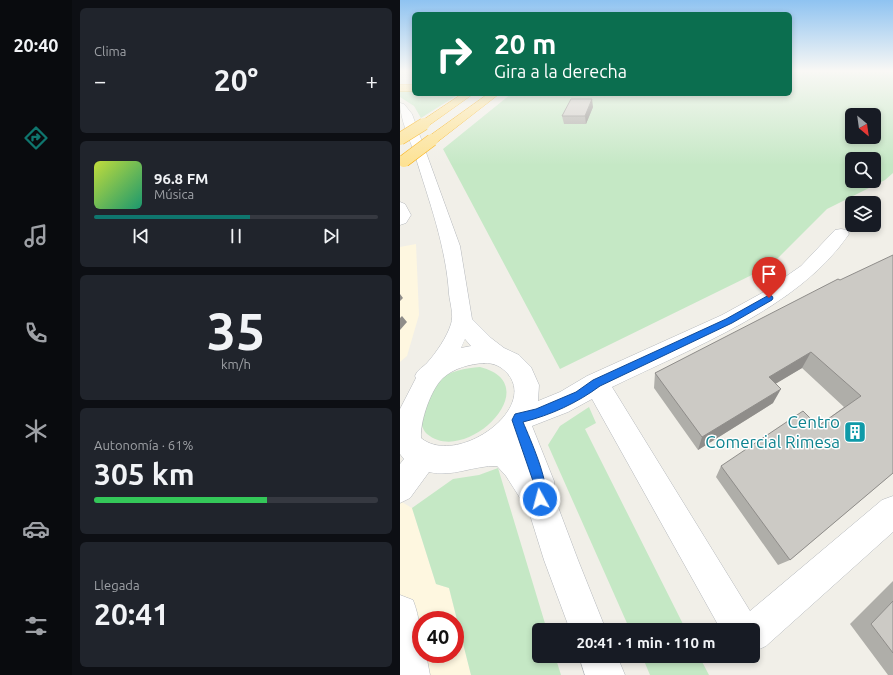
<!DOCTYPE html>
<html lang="es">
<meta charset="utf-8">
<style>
:root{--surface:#171b24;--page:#20242c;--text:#f1f3f6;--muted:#9ea1a6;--line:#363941;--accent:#0f766e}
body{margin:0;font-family:Ubuntu,sans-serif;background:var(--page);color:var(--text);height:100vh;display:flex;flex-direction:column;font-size:15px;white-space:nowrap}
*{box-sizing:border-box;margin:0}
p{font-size:13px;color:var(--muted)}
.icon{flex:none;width:22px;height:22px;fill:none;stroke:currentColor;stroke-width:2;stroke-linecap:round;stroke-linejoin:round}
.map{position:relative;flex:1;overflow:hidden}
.sheet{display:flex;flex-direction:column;gap:8px;padding:8px;background:#0d0f14;width:328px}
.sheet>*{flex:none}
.top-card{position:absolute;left:12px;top:12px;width:380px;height:84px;border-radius:6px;box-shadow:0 2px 6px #0003;background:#0b6e4f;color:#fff;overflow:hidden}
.needle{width:26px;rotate:151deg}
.buttons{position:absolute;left:445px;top:108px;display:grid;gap:8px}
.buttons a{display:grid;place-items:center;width:36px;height:36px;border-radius:6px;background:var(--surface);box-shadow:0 2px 6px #0003;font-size:20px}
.speed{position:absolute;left:12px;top:611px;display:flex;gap:8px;font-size:20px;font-weight:700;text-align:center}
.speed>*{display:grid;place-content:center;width:52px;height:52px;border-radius:50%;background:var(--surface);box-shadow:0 2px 6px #0003;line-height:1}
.speed .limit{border:6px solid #d22;background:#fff;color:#111}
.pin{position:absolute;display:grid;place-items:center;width:34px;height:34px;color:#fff;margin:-41px -17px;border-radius:50% 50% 50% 0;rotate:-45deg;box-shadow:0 0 4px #0007}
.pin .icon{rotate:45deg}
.me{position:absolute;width:44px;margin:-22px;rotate:353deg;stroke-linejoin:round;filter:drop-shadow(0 0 3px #0008)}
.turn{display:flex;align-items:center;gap:14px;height:84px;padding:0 16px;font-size:18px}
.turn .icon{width:52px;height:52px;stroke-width:2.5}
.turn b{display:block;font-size:28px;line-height:34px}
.big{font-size:30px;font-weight:600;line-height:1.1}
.sheet .card{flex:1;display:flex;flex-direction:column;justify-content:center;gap:6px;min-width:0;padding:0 14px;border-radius:6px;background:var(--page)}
.sheet .dial{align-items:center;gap:0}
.dial b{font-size:52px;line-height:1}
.song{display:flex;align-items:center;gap:12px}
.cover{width:48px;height:48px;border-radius:6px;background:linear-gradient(135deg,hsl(70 70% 55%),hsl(160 70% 35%))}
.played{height:4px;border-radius:2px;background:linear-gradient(90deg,var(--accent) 55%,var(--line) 55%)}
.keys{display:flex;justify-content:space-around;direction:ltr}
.heat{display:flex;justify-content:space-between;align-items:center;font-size:22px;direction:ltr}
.charge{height:6px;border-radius:3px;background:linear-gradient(90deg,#34c759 61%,var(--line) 0)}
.trip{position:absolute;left:132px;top:623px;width:228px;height:40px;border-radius:6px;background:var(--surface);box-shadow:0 2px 6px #0003;font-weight:600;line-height:40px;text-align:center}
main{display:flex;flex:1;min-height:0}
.menu{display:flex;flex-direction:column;width:72px;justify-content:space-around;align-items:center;background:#090b0e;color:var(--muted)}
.menu .icon{width:28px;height:28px}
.menu .active{color:var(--accent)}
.menu b{font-size:18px;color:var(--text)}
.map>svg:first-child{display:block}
.commercial{fill:#fef7e0;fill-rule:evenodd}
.green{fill:#c5e8c5;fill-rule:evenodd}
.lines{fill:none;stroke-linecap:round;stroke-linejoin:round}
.minor-casing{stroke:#b5b8bc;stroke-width:1}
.highway-casing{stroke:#f9ab00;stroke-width:1}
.minor{fill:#fff;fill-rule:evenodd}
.highway{fill:#fde293;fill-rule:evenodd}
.highway-bridge-casing{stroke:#f9ab00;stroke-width:13;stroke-linecap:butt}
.highway-bridge{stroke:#fde293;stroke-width:12}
.wall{fill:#afaea9}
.shaded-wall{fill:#8f8d8a}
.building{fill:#cccac5;stroke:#8f8d8a}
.route{fill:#1a73e8;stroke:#114b97}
.labels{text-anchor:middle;stroke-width:3;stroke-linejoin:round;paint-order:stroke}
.near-culture-label{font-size:17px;fill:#0d838f;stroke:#fff;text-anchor:end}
</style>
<main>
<nav class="menu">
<b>20:40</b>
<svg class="icon active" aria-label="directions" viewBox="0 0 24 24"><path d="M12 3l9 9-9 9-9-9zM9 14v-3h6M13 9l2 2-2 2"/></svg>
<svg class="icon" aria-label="music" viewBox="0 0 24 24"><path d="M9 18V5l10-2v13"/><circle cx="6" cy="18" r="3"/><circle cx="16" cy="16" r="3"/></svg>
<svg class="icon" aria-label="phone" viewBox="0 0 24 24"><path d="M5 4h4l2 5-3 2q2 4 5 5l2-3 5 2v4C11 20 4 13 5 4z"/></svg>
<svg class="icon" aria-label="climate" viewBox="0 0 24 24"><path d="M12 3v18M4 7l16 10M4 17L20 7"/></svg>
<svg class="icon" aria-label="car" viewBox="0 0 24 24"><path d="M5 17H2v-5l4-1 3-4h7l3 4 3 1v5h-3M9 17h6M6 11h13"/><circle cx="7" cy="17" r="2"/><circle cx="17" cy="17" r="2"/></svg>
<svg class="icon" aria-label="filters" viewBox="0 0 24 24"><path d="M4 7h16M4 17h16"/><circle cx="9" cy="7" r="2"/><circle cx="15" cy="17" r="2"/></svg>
</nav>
<section class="sheet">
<div class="card"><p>Clima</p>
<div class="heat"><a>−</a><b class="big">20°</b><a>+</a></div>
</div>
<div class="card">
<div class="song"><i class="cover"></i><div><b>96.8 FM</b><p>Música</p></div></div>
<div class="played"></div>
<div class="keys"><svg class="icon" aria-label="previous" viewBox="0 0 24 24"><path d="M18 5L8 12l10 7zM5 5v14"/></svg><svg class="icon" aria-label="pause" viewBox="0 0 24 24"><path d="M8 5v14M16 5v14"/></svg><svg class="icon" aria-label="next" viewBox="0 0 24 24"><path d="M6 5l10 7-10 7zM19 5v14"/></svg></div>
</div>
<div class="card dial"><b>35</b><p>km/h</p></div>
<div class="card"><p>Autonomía · 61%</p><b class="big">305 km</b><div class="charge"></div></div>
<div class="card"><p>Llegada</p><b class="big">20:41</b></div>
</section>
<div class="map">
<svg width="493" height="675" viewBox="0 0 493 675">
<rect width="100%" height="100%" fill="#f1efe8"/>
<path class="commercial" d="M 16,244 L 19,315 L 7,356 L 0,362 L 0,247 Z
M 0,501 L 12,508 L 36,584 L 49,588 L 71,675 L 0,675 ZM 21,620 L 55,620 L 55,654 L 21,654 Z"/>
<path class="green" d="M 390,71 L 493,71 L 493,173 L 485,180 L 427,209 L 370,266 L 160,369 L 43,149 L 111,94 L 390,94 ZM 452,115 L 474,115 L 474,137 L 452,137 ZM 452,159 L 474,159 L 474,181 L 452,181 Z
M 0,89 L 14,89 L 14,94 L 59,94 L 21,118 L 14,106 L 0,97 Z
M 80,367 C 149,384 66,467 27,434 C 23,431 21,422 19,418 C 24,408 32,388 38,381 C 48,371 66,368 80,367 Z
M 189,407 L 196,423 L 185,429 L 286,630 L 230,630 L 148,445 L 160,426 Z
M 98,468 L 147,630 L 139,630 L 139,656 L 155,656 L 161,675 L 71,675 L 49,588 L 36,584 L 12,508 L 53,479 L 79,475 Z
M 242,656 L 299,656 L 309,675 L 250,675 Z"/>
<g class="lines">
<g class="minor-casing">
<path id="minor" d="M 0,103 L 4,104 L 12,114 L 60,246 L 72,319 L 91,338 L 104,348 L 119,355 L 131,367 L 139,385 L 138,401 L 160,392 L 187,376 L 322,315 L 362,293 L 401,266 L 435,230 L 441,229 L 447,230 L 449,234 C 398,309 291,348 212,387 L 350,611 L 482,500 L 493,496 L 493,532 L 366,646 L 353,652 L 353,630 L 321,630 L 192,399 L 168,412 L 132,426 L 154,481 L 155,499 L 178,560 L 206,630 L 170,630 L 144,560 L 126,502 L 122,501 L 106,476 L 97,466 C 74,465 52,478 29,472 L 10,498 L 0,503 L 0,464 L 4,459 L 0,454 L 0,409 L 16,378 L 15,376 C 18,369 22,368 27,363 C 36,353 47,337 51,324 C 54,315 50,303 49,294 C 46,246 29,201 15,155 C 10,139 0,120 0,103 ZM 65,339 L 71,346 L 61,348 ZM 84,363 C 94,363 101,366 108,374 C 138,410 56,467 21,438 C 20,421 31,389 43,378 C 54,368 70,364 84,363 Z
M 0,202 L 5,204 L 11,215 L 6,223 L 0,225 Z
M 0,595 L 13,600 C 20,618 21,635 21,654 L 26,654 L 30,675 L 0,675 Z
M 179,656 L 217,656 L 225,675 L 185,675 Z"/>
</g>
<g class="highway-casing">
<path id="highway" d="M 0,85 L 14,85 L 14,91 L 0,91 Z
M 62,94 L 73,94 L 28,126 L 20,126 L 18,124 L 20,122 Z
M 88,94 L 99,94 L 36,143 L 28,143 L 26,140 L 28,137 Z"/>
</g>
<use href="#minor" class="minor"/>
<use href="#highway" class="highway"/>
<g class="highway-bridge-casing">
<path id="highway-bridge" d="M 0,139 L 24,124
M 4,161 L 32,140"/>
</g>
<use href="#highway-bridge" class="highway-bridge"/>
</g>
<path class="wall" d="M 193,107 L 186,124 L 164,124 L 162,116 Z
M 440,280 L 493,473 L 390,560 L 378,565 L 316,477 L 321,466 L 418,426 L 444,407 L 402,368 L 376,383 L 373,403 L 298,450 L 254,388 L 255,373 Z
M 493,581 L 493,675 L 488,675 L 450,624 Z"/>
<path class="shaded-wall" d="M 192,99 L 193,107 L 186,124 L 185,116 Z
M 0,294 L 3,298 L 0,301 Z
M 2,316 L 7,322 L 0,330 L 0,318 Z
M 411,352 L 402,368 L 362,392 L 369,377 Z
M 381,389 L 373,403 L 298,450 L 302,437 Z"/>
<path class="building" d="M 171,99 L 192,99 L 185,116 L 162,116 Z
M 493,255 L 493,473 L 390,560 L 321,466 L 403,411 L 418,426 L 461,396 L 411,352 L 369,377 L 381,389 L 302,437 L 255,373 L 438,279 L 440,280 Z
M 493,601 L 493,653 L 471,624 Z"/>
<linearGradient id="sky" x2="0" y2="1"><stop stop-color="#8fc3f1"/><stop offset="0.43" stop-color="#f9f8f5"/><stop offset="1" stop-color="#f9f8f5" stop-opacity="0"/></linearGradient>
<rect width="493" height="165" fill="url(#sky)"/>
<path class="route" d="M 369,295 L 372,296 L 373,298 L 372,300 L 332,323 L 200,386 C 177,403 151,415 123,422 C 130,439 152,487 145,504 L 140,505 L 136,504 L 133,481 L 112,420 L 115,414 L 136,409 L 176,392 L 193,380 L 326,319 Z"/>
<defs>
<g id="building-square" transform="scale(1.15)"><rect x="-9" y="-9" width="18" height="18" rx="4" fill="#0f9aa8" stroke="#fff"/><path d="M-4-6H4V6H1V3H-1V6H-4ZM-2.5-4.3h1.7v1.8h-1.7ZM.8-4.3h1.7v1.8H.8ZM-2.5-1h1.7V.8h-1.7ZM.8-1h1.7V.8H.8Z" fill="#fff"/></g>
</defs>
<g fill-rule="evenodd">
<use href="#building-square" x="455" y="432"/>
</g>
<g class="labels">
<g class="near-culture-label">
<text x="440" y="428">Centro<tspan x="440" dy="20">Comercial Rimesa</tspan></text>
</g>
</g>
</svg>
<div class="buttons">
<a><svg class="needle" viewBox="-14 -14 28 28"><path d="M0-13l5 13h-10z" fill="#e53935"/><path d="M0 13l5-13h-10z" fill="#9ea1a6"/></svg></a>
<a><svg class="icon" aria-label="search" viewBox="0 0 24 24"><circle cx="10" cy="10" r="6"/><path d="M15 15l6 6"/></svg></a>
<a><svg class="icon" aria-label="layers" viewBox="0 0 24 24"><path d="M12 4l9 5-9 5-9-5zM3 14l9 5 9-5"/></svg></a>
</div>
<div class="speed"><div class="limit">40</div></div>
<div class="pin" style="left:369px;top:298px;background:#d93025"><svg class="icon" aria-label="arrive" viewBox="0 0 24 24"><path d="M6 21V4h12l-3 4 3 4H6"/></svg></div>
<svg class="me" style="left:140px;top:499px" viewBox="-20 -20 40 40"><circle r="17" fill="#1a73e8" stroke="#fff" stroke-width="3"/><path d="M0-11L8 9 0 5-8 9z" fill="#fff"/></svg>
<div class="trip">20:41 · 1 min · 110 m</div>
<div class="top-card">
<div class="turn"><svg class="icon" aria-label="right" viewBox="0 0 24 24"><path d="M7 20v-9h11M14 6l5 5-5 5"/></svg><div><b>20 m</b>Gira a la derecha</div></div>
</div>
</div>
</main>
